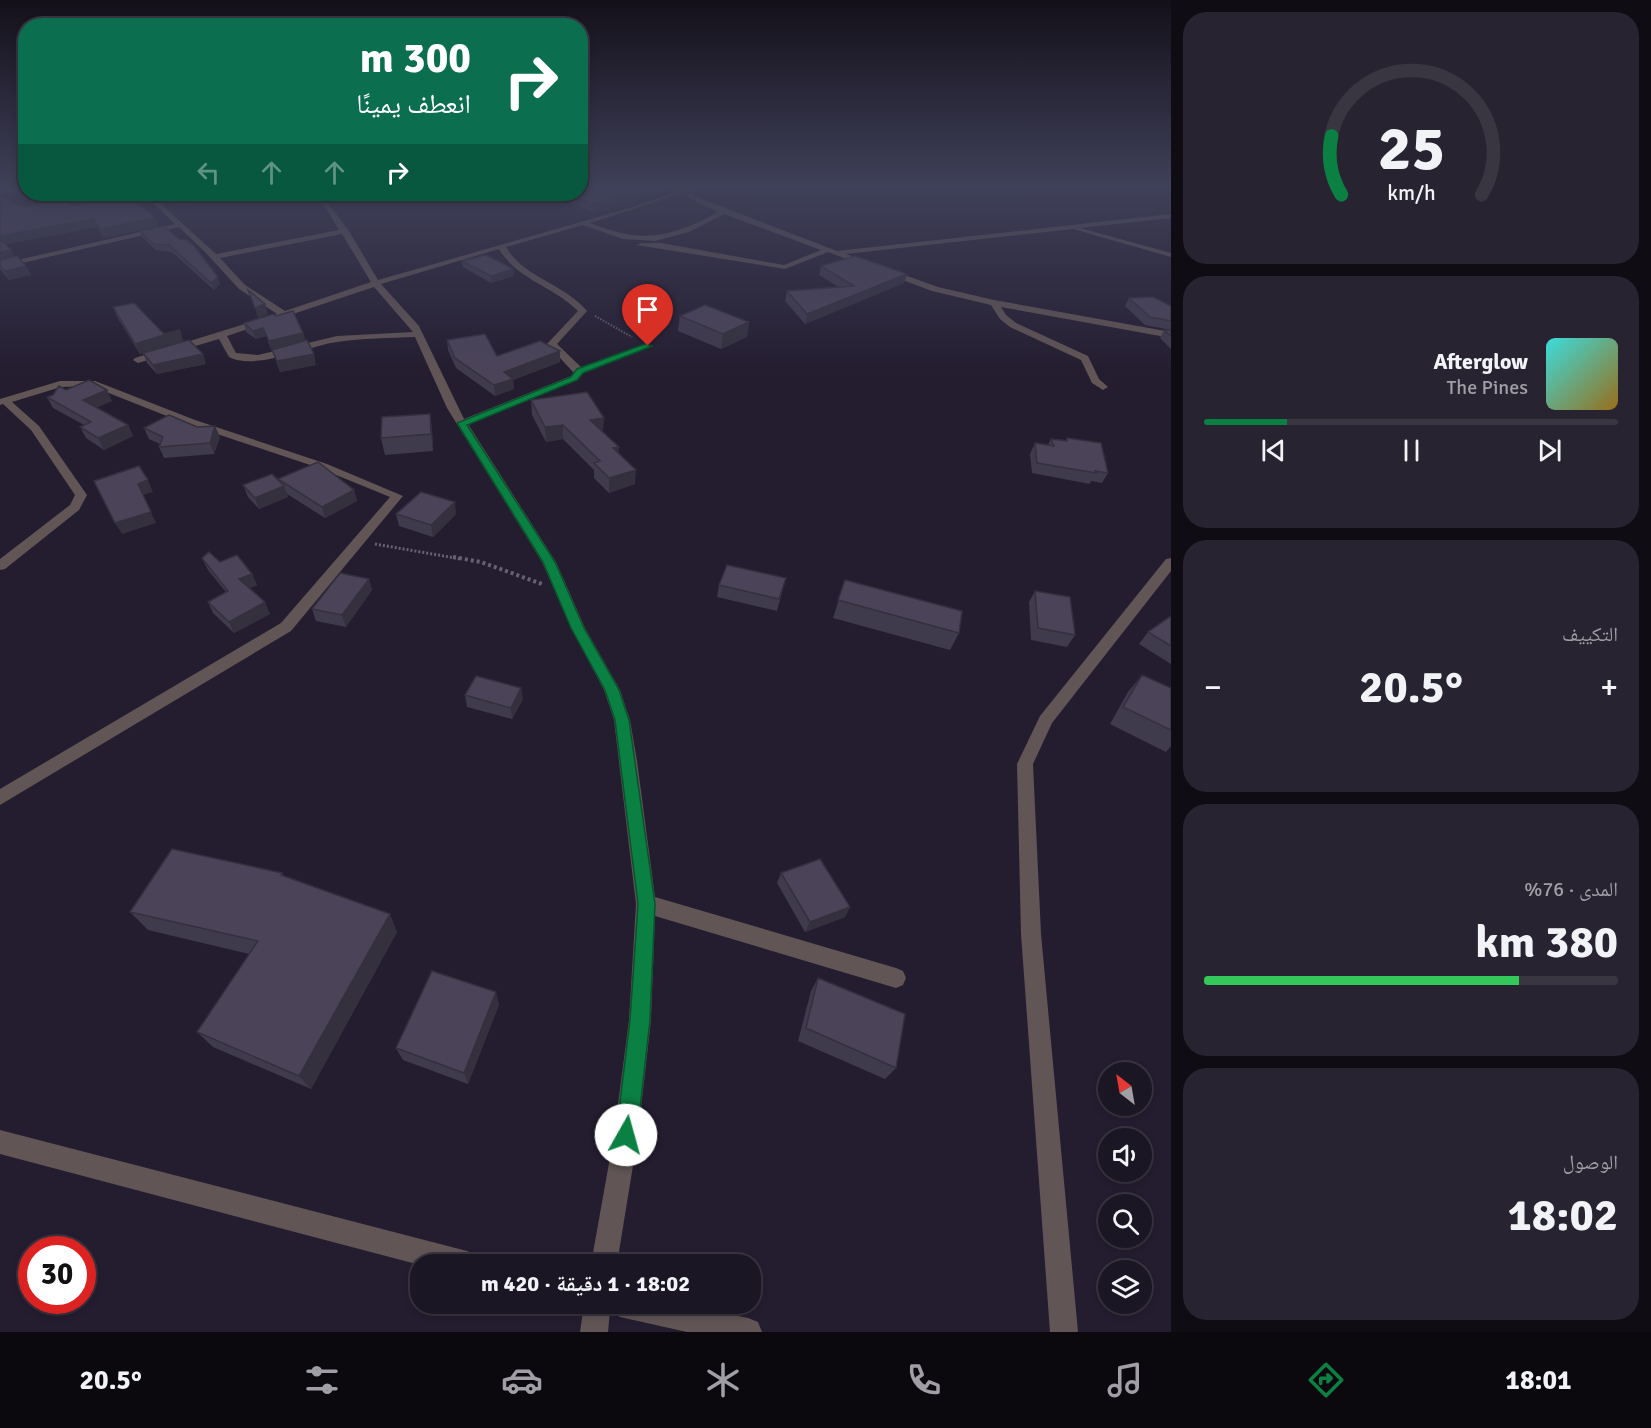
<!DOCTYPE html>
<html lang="ar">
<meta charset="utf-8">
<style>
:root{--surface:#1b1624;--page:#282331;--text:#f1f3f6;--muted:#a09fa6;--line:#393541;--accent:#0b8043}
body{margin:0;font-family:Signika,"Noto Naskh Arabic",sans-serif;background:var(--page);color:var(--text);direction:rtl;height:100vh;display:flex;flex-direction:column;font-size:22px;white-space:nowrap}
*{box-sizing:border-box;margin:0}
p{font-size:20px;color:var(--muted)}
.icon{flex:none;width:33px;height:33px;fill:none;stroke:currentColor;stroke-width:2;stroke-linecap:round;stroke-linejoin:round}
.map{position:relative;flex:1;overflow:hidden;direction:ltr}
.side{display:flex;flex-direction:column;gap:12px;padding:12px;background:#0f0c14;width:480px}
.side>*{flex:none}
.hud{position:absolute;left:18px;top:18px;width:570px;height:183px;border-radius:24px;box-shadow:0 3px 9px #0003,0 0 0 2px var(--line);direction:rtl;background:#0b6e4f;color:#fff;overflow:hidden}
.needle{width:39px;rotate:329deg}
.fabs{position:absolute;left:1098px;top:1062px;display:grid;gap:12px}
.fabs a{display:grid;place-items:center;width:54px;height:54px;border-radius:50%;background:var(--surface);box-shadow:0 3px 9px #0003,0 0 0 2px var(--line);font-size:30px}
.speed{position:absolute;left:18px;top:1236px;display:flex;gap:12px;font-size:30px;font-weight:700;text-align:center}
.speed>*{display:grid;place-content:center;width:78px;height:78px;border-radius:50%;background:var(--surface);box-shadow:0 3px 9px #0003,0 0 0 2px var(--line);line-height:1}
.speed .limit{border:9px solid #d22;background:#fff;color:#111}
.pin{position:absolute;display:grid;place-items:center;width:51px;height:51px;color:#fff;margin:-62px -26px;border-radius:50% 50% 50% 0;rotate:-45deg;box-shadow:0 0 6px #0007}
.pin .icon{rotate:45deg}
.me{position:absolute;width:66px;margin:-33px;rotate:7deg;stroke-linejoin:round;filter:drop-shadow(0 0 4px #0008)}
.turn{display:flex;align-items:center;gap:21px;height:126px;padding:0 18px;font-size:27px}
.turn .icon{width:78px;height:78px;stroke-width:2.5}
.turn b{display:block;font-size:42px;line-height:51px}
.lanes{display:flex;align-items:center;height:57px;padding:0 18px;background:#0003;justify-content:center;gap:30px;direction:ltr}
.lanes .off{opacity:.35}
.big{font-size:45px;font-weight:700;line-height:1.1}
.side .tile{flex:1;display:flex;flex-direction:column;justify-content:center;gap:9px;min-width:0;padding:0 21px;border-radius:24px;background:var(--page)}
.side .dial{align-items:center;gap:0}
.dial svg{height:156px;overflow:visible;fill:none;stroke:var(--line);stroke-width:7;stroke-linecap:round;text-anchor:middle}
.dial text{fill:var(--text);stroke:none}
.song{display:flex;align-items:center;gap:18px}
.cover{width:72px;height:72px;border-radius:9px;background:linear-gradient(135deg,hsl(180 70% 55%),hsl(40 70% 35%))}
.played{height:6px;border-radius:3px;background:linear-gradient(90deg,var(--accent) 20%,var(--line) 20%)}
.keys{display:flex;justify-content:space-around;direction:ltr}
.heat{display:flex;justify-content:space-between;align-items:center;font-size:33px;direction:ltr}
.charge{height:9px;border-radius:4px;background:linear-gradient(90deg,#34c759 76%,var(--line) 0)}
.trip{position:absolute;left:410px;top:1254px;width:351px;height:60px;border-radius:24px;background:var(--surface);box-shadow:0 3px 9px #0003,0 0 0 2px var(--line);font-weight:700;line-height:60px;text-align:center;direction:rtl}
.dock{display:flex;height:96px;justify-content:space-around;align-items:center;background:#0b090e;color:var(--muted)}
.dock .icon{width:42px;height:42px}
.dock .selected{color:var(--accent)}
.dock b{font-size:27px;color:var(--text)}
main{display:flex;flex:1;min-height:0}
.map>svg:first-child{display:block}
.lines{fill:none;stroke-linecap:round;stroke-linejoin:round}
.path-far2{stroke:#676172;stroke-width:2;stroke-dasharray:1.5 1.5;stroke-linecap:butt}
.path-far1{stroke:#676172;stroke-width:3;stroke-dasharray:2 2;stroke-linecap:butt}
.path{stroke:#676172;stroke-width:4;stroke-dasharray:3 3;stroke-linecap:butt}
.street{fill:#615555;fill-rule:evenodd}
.wall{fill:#403a4d}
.shaded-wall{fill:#34303e}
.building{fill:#4b4459;stroke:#34303e;stroke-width:1.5}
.route{fill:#0b8043;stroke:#07532c;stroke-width:1.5}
</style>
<main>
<section class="side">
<div class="tile dial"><svg viewBox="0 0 100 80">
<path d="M14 69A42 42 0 1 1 86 69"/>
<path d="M14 69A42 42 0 0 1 9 39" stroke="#0b8043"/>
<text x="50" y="56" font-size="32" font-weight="700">25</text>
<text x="50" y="72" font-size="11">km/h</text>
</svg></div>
<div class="tile">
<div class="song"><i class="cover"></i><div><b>Afterglow</b><p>The Pines</p></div></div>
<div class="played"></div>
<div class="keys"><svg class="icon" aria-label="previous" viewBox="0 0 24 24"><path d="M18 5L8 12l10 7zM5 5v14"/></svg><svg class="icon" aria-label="pause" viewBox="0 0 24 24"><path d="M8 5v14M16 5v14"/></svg><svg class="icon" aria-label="next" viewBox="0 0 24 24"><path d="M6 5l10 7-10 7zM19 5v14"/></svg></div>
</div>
<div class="tile"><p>التكييف</p>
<div class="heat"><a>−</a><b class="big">20.5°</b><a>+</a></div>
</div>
<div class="tile"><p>المدى · 76%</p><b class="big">380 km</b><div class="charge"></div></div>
<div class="tile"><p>الوصول</p><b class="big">18:02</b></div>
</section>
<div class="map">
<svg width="1171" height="1332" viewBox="0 0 1171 1332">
<rect width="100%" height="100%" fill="#241d30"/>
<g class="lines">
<path class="path-far2" d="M 595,316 L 632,337"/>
<path class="path-far1" d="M 375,544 L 461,559"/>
<path class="path" d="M 453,557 L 481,562 L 542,584"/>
<path class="street" d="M 26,185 L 26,189 L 0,194 L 0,190 Z
M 700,185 L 720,185 L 691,191 L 694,196 L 837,251 L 1171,214 L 1171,218 L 1080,228 L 1171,253 L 1171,257 L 1073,229 L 846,254 L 938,287 L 994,300 L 1171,332 L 1171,338 L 1001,307 L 1006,315 L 1016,323 L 1088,356 L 1099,379 L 1108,387 L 1103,390 L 1092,383 L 1081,360 L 1010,327 L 1000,319 L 991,305 L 932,291 L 828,252 L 785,269 L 637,245 L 641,243 L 661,243 L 784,265 L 821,250 L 724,214 L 689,232 L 655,241 L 623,239 L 583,225 L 506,247 C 524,278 565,284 587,311 L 557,344 L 581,367 L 645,344 L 653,346 L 584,373 L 577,380 L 468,424 L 556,562 L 585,628 L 620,690 L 630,720 L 637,761 L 655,897 L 896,968 L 903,971 L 906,978 L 903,985 L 896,988 L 655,916 L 651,1020 L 638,1135 L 617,1264 L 591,1264 L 614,1135 L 629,1020 L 636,904 L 614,720 L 604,690 L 571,628 L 542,562 L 447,408 L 415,337 C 390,338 362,338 337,342 C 307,346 256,371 229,357 L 219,339 L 138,363 L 133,360 L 135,358 L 277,314 L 239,289 L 206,253 L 179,227 L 0,268 L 0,264 L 175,224 L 144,194 L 150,194 L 216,254 L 339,230 L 321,200 L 315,194 L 321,194 L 349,231 L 378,280 L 630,208 L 680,190 L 679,187 ZM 686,192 L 689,198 L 718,212 C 670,238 643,244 590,223 ZM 342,234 L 371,282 L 285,311 L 245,285 L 220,258 ZM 499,249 C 516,279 555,287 578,311 L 547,344 L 574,373 L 571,376 L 464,419 L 419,326 L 381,284 ZM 374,287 L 413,332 L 337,336 L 258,355 L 236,353 L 227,336 Z
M 477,194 L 484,194 L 488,196 L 485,198 Z
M 60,381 L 95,381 L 195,420 L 327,464 L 403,496 L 291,631 L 0,805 L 0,789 L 281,623 L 390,497 L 319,468 L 187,424 L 91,386 L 61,387 L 12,402 L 39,426 L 87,495 L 79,510 L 5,569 L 0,570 L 0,559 L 70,505 L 75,495 L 31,430 L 3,404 L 0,405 L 0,399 Z
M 1171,558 L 1171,571 L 1052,723 L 1033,764 L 1041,934 L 1078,1332 L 1050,1332 L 1021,934 L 1017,764 L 1040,716 L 1166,559 Z
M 0,1130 L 467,1251 L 476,1255 L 480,1264 L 420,1265 L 0,1154 Z
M 584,1304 L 679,1304 L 748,1318 L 758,1322 L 762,1332 L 687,1332 L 620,1317 L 610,1311 L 608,1332 L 580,1332 Z"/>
</g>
<path class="wall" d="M 165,194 L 240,194 L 183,205 Z
M 546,194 L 580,194 L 658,195 L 594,212 Z
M 0,196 L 22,207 L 73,206 L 155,218 L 158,226 L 104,238 L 97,227 L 5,244 L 14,257 L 26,266 L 31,275 L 9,280 L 0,269 Z
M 164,226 L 220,284 L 214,290 L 172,252 L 156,250 L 143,238 L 140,231 Z
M 462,261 L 513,269 L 514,276 L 491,283 L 463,267 Z
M 821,266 L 907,274 L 904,283 L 805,324 L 785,301 L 787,291 L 839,287 L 819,275 Z
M 1129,298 L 1171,306 L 1171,330 L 1145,325 L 1125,306 Z
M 113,307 L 164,334 L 180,330 L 183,341 L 140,354 L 117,317 Z
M 276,316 L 303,333 L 305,341 L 316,365 L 280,372 L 272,350 L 287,346 L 271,349 L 266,336 L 256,339 L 246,332 L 244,323 Z
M 680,316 L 749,322 L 747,337 L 721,349 L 678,331 Z
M 1164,330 L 1171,330 L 1171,349 L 1160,338 Z
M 447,340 L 497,356 L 560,362 L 513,380 L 514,389 L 495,396 L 456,368 L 448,350 Z
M 143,353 L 206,364 L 157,374 L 147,363 Z
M 66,390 L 112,401 L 96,407 L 128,425 L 133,436 L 104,450 L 86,438 L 80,427 L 84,425 L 53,408 L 47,397 Z
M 531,400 L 603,432 L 618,453 L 635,484 L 609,493 L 594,478 L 594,470 L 563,439 L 546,442 L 532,415 Z
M 430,414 L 432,430 L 433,451 L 385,455 L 381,438 Z
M 144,428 L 220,437 L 214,454 L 164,458 L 159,447 L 160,444 L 149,439 Z
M 1067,438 L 1108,473 L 1102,483 L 1091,481 L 1090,484 L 1032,473 L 1030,454 L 1035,443 L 1048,445 L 1051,439 L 1066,440 Z
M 279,480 L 354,490 L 357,501 L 325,518 L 287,494 L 288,497 L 259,509 L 248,497 L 243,485 Z
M 396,514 L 456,514 L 433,537 L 399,526 Z
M 202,558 L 220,562 L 252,574 L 257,585 L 250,588 L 270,614 L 234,633 L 213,613 L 208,602 L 226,592 L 208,570 Z
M 786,578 L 777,611 L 717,597 L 719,585 Z
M 369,579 L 372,590 L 346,627 L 316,621 L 312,609 Z
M 845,580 L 959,633 L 950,650 L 833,618 Z
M 1035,591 L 1075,635 L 1067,647 L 1031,640 L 1029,602 Z
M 1171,616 L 1171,664 L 1139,644 L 1148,632 Z
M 1142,675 L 1171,688 L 1171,746 L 1166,752 L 1110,724 L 1128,692 Z
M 465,695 L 523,699 L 512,719 L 467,707 Z
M 282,873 L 284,876 L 397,932 L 311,1089 L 213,1047 L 197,1032 L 249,954 L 148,930 L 130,912 Z
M 781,873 L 850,907 L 845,917 L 805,932 L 777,883 Z
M 818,978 L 896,1068 L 885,1079 L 798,1041 L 811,991 Z
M 499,1005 L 468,1084 L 403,1060 L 396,1048 Z"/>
<path class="shaded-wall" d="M 658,188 L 658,195 L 594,212 L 594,204 Z
M 179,194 L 240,194 L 183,205 Z
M 155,218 L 158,226 L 104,238 L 101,229 Z
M 93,219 L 97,227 L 2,245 L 0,241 L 0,236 Z
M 11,250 L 15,258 L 0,262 L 0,252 Z
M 26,266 L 31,275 L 9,280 L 5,271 Z
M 513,269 L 514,276 L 491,283 L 491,276 Z
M 907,274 L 904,283 L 805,324 L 807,314 Z
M 218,277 L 220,284 L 214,290 L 211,283 Z
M 265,304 L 268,314 L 258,318 L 255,308 Z
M 749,322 L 747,337 L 721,349 L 723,334 Z
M 263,328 L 266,336 L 256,339 L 253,331 Z
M 180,330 L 183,341 L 140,354 L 135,344 Z
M 303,333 L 306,341 L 271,349 L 269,341 Z
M 560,351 L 560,362 L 513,380 L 514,389 L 495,396 L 494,385 L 504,372 Z
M 203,354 L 206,364 L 157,374 L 153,365 Z
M 314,354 L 316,365 L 280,372 L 277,361 Z
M 107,390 L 112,401 L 89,411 L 83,400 Z
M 430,414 L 432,430 L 433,451 L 431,434 Z
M 604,418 L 603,432 L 590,420 Z
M 128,425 L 133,436 L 104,450 L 98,438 Z
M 563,425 L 563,439 L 546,442 L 545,427 Z
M 215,426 L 220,437 L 214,454 L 210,443 Z
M 619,447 L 618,461 L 613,448 Z
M 636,470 L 635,484 L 609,493 L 609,478 Z
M 148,480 L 153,492 L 143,495 L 156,523 L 122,534 L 115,523 L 138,484 Z
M 284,486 L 288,497 L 259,509 L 255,498 Z
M 354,490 L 357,501 L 325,518 L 322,507 Z
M 455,502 L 456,514 L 433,537 L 431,525 Z
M 252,574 L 257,585 L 244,591 L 239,579 Z
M 369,579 L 372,590 L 346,627 L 342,615 Z
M 265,602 L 270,614 L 234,633 L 229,622 Z
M 521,688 L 523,699 L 512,719 L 511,708 Z
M 850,907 L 845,917 L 805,932 L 810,922 Z
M 390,914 L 397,932 L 311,1089 L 299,1076 Z
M 496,992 L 499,1005 L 468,1084 L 464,1073 Z"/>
<path class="building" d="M 580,185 L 653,185 L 658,188 L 594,204 L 566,194 L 580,194 Z
M 0,196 L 22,207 L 63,199 L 73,206 L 130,196 L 155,218 L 101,229 L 93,219 L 0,236 Z
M 164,226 L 179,239 L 187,240 L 194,246 L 218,277 L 211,283 L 169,245 L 153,244 L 140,231 Z
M 0,239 L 11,250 L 0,252 Z
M 486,255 L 513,269 L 491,276 L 462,261 Z
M 17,256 L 26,266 L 5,271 L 0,266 L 0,260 Z
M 855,256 L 907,274 L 807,314 L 787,291 L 854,286 L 821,266 Z
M 248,290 L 265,304 L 255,308 Z
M 1153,297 L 1171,306 L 1171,321 L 1150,317 L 1129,298 Z
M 134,303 L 164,334 L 180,330 L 135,344 L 113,307 Z
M 705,305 L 749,322 L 723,334 L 680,316 Z
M 293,311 L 303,333 L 269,341 L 263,328 L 253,331 L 244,323 L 273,314 L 276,316 Z
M 1164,330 L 1171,330 L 1171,336 Z
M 485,334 L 497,356 L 540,341 L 560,351 L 504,372 L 513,379 L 494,385 L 455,358 L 447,340 Z
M 189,340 L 203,354 L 153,365 L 143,353 Z
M 307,340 L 314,354 L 277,361 L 272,350 Z
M 89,380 L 107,390 L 83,400 L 128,425 L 98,438 L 80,427 L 91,422 L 47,397 L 53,395 L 59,386 L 66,390 Z
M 587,392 L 604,418 L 590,420 L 619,447 L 613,448 L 636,470 L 609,478 L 594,463 L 600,461 L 563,425 L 545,427 L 531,400 Z
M 430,414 L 431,434 L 381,438 L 382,417 Z
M 169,415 L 197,427 L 215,426 L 210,443 L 159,447 L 163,437 L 144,428 Z
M 1067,438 L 1101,443 L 1108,473 L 1095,471 L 1096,473 L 1037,463 L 1035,443 L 1054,446 L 1051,439 L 1067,441 Z
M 318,462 L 354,490 L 322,507 L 278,479 Z
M 139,466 L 148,480 L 138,484 L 151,512 L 115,523 L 94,481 Z
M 272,474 L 284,486 L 255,498 L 243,485 Z
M 421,492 L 455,502 L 431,525 L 396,514 Z
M 209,552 L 220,562 L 237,555 L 252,574 L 239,579 L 265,602 L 229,622 L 208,602 L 228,591 L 202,558 Z
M 727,565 L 786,578 L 779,599 L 719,585 Z
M 340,573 L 369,579 L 342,615 L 312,609 Z
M 845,580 L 962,611 L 959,633 L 838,600 Z
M 1035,591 L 1070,597 L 1075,635 L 1038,628 Z
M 1171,616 L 1171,646 L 1148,632 Z
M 1142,675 L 1171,688 L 1171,730 L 1123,707 Z
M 476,676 L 521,688 L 511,708 L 465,695 Z
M 172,849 L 282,873 L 281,875 L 390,914 L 299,1076 L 197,1032 L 258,941 L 130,912 Z
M 820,859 L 850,907 L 810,922 L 781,873 Z
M 432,971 L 496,992 L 464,1073 L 396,1048 Z
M 818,978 L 905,1014 L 896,1068 L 806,1028 Z"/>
<linearGradient id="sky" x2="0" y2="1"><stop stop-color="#14101a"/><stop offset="0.5" stop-color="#3f4059"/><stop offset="1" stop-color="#3f4059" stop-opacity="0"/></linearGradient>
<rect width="1171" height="372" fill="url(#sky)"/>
<path class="route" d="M 645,344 L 652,346 L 583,373 L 577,380 L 467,425 L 555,562 L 584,628 L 619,690 L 629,720 L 655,904 L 650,1020 L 637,1135 L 634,1143 L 626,1146 L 619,1143 L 616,1135 L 630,1020 L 638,904 L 615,720 L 605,690 L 571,628 L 543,562 L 457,423 L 571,377 L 577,369 Z"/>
</svg>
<div class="fabs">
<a><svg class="needle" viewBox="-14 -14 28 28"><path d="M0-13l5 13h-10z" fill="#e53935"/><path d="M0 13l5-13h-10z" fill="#a09fa6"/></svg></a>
<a><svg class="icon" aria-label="sound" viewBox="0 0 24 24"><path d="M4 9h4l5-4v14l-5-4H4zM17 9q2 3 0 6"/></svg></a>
<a><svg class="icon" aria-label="search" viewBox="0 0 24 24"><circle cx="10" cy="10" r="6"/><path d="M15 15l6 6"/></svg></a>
<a><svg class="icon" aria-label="layers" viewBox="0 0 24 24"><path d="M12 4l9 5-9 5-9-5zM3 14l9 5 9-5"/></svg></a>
</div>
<div class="speed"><div class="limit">30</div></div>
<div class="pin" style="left:648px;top:346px;background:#d93025"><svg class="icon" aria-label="arrive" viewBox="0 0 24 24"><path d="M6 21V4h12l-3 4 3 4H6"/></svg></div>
<svg class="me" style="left:626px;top:1135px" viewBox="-20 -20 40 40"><circle r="19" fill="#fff"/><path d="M0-13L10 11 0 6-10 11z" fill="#0b8043"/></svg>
<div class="trip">18:02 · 1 دقيقة · 420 m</div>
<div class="hud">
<div class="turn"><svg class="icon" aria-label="right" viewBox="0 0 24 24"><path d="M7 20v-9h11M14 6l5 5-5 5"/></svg><div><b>300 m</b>انعطف يمينًا</div></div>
<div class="lanes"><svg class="icon off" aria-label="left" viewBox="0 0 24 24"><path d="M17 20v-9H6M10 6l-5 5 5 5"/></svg><svg class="icon off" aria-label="ahead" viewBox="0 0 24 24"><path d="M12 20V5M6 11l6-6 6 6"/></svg><svg class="icon off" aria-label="ahead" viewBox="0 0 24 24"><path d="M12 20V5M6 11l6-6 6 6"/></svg><svg class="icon" aria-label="right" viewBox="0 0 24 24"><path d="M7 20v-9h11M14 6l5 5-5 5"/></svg></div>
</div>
</div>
</main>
<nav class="dock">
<b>18:01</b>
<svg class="icon selected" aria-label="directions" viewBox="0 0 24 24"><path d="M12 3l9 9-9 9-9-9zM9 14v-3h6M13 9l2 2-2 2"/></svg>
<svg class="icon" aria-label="music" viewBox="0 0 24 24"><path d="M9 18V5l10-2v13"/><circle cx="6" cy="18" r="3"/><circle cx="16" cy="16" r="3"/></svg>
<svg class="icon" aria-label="phone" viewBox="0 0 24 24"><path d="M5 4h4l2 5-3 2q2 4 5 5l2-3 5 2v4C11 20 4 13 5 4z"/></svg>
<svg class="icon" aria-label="climate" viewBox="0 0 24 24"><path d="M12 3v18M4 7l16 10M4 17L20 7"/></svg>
<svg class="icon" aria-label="car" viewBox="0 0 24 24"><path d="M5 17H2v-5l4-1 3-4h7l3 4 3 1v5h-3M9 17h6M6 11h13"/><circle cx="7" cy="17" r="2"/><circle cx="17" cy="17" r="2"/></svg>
<svg class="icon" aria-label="filters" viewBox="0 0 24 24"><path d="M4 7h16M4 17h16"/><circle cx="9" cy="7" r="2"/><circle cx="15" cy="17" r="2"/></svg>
<b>20.5°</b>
</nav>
